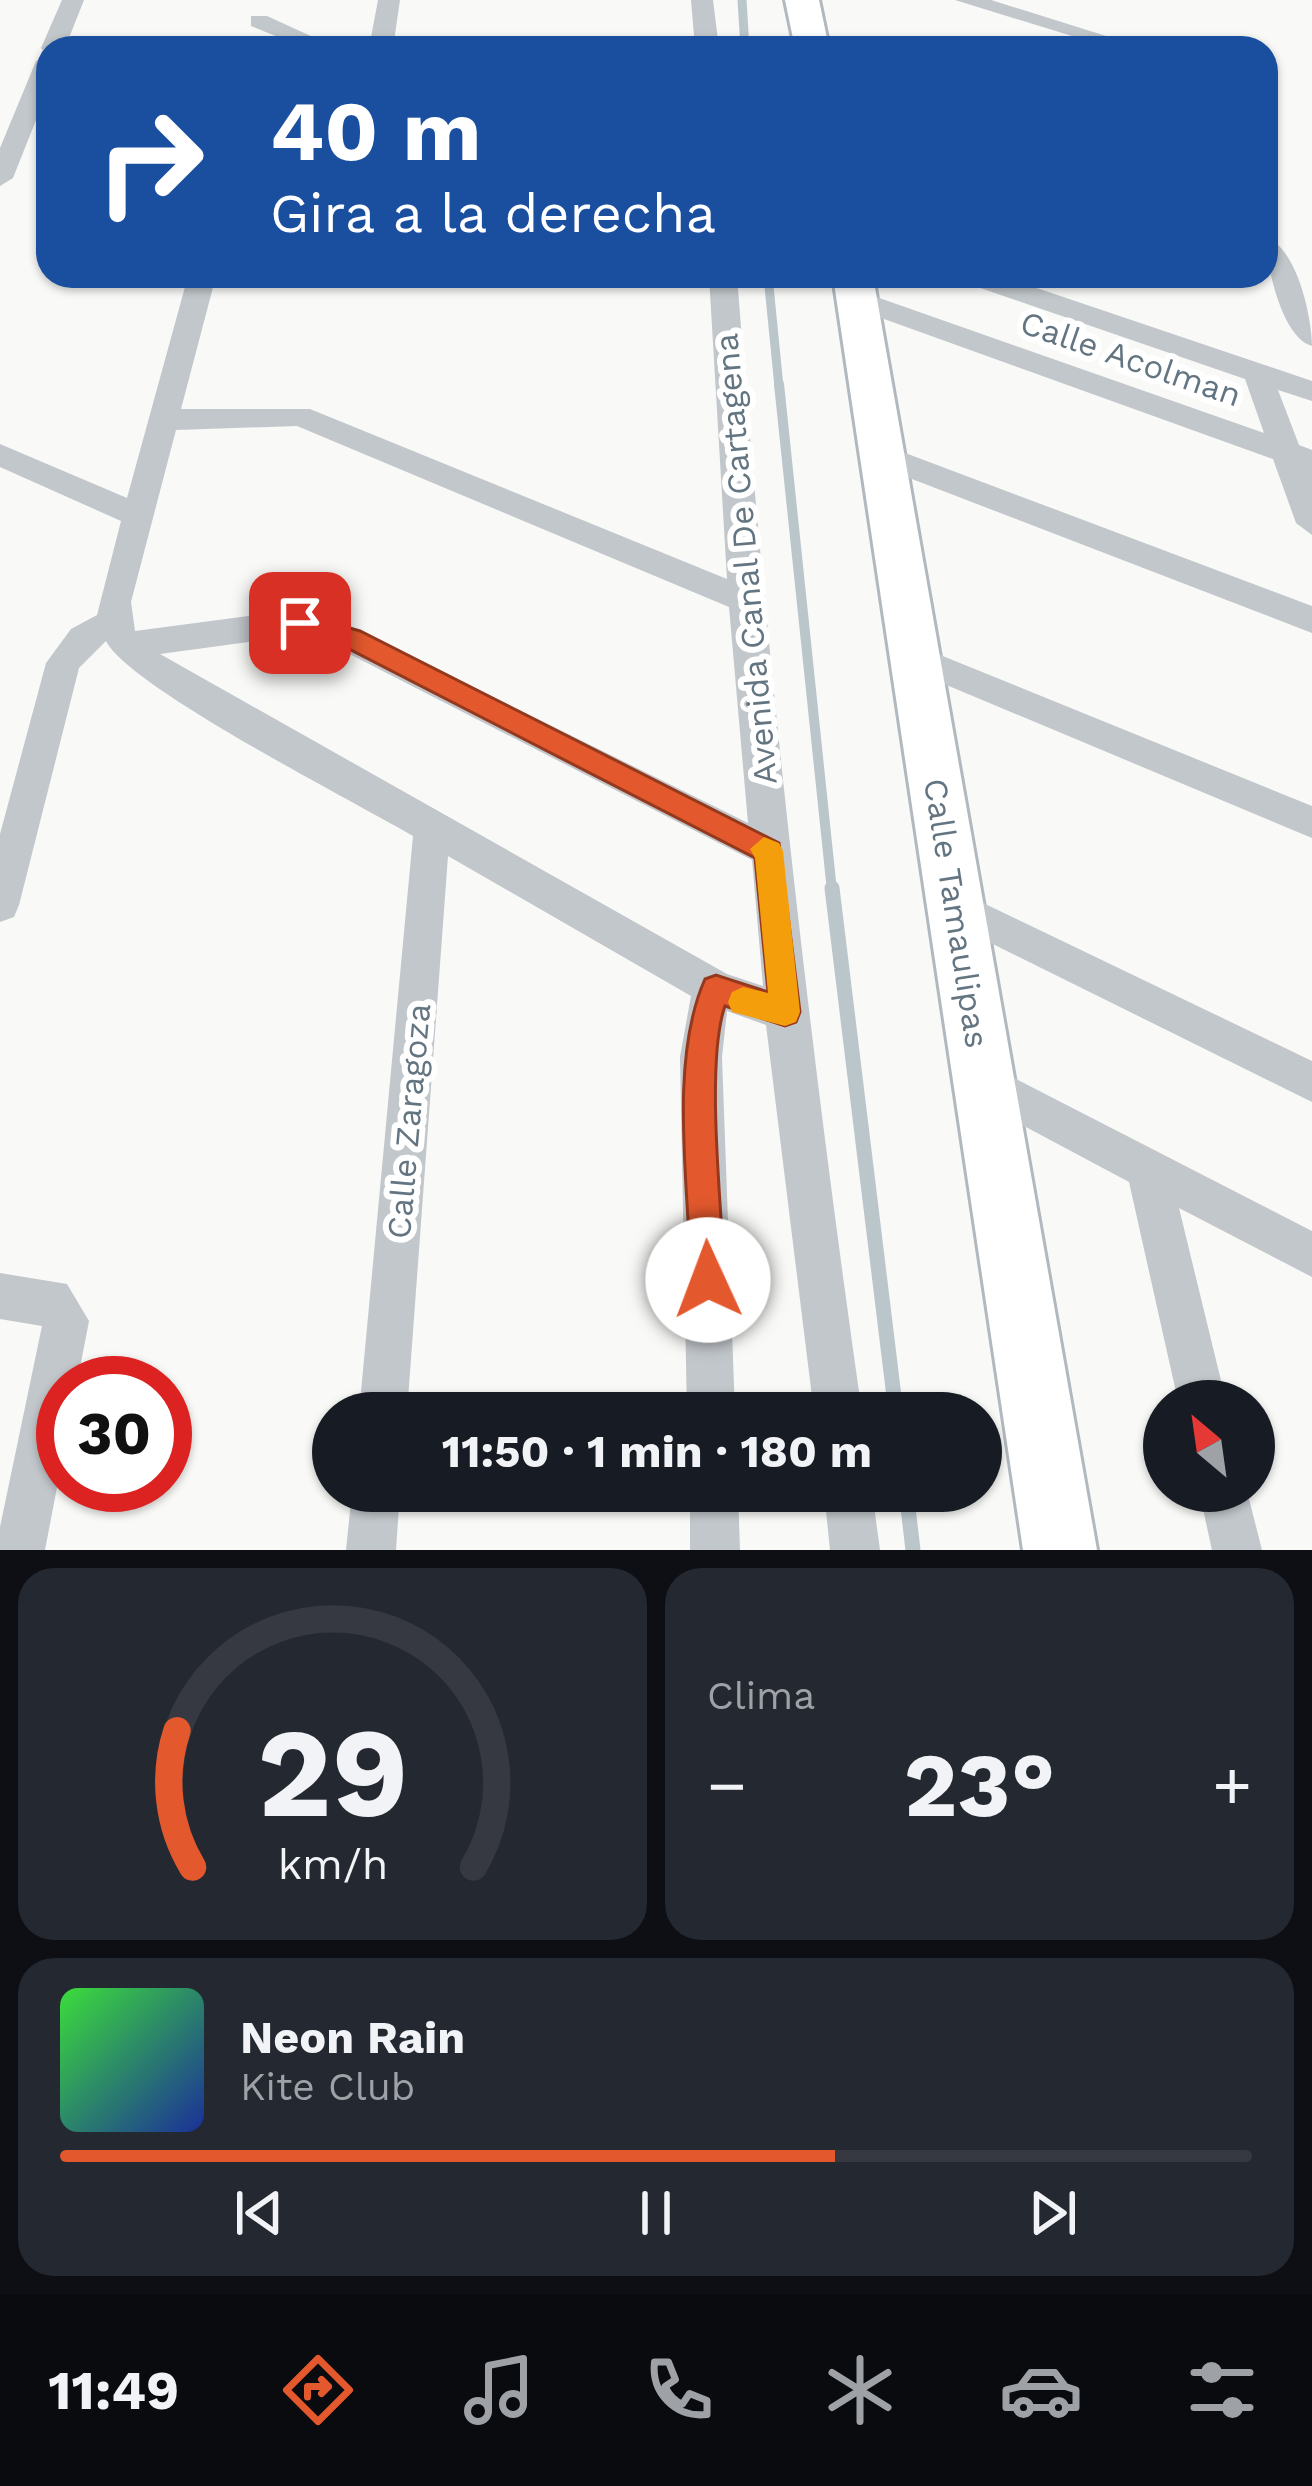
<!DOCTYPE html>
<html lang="es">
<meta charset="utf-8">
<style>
:root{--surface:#171b24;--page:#242831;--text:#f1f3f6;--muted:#9ea1a6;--line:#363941;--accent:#e3582d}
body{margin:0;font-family:"Work Sans",sans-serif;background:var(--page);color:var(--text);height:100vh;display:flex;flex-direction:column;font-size:45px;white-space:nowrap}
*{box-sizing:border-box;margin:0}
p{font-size:39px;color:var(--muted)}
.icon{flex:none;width:66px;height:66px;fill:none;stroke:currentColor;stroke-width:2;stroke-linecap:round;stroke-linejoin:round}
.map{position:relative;height:1550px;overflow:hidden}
.side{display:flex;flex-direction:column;gap:18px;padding:18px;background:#0d0f14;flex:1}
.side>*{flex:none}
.hud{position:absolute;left:36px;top:36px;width:1242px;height:252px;border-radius:36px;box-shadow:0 3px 9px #0004;background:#1a4fa0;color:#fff;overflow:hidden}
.needle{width:78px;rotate:331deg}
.tools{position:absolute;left:1143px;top:1380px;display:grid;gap:24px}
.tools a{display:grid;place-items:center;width:132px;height:132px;border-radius:50%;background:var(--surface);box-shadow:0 3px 9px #0004;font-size:60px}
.speed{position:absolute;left:36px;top:1356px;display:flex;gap:24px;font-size:60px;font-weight:700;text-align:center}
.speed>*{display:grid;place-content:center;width:156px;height:156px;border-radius:50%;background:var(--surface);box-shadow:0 3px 9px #0004;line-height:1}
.speed .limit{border:18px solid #d22;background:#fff;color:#111}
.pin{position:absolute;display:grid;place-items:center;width:102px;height:102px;color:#fff;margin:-51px;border-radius:24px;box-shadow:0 6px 18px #0006}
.me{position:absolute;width:132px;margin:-66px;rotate:358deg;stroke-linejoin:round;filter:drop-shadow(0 0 9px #0008)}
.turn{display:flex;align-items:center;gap:42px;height:252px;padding:0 36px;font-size:54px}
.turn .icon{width:156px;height:156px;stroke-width:2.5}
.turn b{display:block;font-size:84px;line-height:102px}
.big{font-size:90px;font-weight:700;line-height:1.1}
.side .widget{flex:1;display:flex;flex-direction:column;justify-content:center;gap:18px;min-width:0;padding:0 42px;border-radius:36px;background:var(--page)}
.side .dial{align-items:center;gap:0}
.dial svg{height:312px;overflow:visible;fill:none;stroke:var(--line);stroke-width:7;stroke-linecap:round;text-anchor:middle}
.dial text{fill:var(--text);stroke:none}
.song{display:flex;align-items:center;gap:36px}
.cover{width:144px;height:144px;border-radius:18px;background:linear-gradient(135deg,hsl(120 70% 55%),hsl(230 70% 35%))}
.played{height:12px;border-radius:6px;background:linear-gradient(90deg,var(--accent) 65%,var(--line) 65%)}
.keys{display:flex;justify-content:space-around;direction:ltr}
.heat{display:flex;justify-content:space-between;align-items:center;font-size:66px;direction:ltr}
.side .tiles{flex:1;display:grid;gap:18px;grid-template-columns:1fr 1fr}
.widget:last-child{grid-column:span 2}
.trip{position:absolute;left:312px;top:1392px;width:690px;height:120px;border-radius:60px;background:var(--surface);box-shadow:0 3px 9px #0004;font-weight:700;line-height:120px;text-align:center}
.dock{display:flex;height:192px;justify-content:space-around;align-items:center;background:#090b0e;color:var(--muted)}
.dock .icon{width:84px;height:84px}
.dock .current{color:var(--accent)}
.dock b{font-size:54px;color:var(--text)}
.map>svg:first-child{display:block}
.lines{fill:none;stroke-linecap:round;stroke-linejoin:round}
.stream-far2{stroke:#bac6ca;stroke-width:9}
.stream-far1{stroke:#bac6ca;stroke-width:10}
.stream{stroke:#bac6ca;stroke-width:15}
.secondary-casing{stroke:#b2b9be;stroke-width:6}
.street{fill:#c2c7cb;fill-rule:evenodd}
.secondary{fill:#fff;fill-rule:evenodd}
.route{fill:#e3582d;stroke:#94391d;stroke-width:3}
.slow{fill:#f59e0b}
.labels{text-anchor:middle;stroke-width:12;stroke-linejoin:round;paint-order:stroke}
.street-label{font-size:33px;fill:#647582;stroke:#fff}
</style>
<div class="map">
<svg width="1312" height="1550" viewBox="0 0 1312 1550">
<rect width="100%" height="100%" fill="#f9f9f7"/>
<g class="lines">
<path class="stream-far2" d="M 742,0 L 745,48
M 768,276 L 779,387"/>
<path class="stream-far1" d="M 779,384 L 832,891"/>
<path class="stream" d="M 832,888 L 896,1413
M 906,1491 L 913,1550"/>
<g class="secondary-casing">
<path id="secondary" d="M 785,0 L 819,0 L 829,48 L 795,48 Z
M 833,276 L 873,276 L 1097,1550 L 1023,1550 Z"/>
</g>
<path class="street" d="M 62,0 L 84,0 L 65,48 L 45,53 L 41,48 Z
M 378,0 L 400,0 L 393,48 L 369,48 Z
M 691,0 L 713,0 L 719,48 L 695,48 Z
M 955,0 L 991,0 L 1122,41 L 1111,48 Z
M 251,16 L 267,16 L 337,48 L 305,48 L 251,26 Z
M 810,31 L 853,43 L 857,48 L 802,43 L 799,38 Z
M 48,54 L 48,90 L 13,178 L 0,186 L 0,148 L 36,61 Z
M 1266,238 C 1297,247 1312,318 1312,346 C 1282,338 1266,265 1266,238 Z
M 188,276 L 216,276 L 181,409 L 310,409 L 727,579 L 709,276 L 737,276 C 766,657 808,1035 862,1413 L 814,1413 L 766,1025 L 727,1011 L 722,1057 L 735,1413 L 687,1413 L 680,1057 L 691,996 L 448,856 L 407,1413 L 359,1413 L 413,836 C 355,802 129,687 106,641 L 79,668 L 19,905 L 14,917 L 0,922 L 0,834 L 46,663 L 71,629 L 97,615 L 121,521 L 0,467 L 0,444 L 127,498 ZM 297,426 L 729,607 L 748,823 L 334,618 L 286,611 L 135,631 L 131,602 L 176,430 ZM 286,637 L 328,643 L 752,860 L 763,986 L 727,974 L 160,654 Z
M 959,276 L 1001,276 L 1312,381 L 1312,401 L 1278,390 L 1299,445 L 1312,450 L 1312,535 L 1296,523 L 1273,459 L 848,306 L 844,300 L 848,294 L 868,294 L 1264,433 L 1245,379 L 963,282 Z
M 884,445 L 1312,606 L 1312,633 L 873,464 L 869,456 L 873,448 Z
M 918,646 L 1312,806 L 1312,838 L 906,668 L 901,659 L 906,650 Z
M 954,889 L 1312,1061 L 1312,1102 L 940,918 L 935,906 L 940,894 Z
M 983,1062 L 1312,1231 L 1312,1277 L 1179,1208 L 1226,1401 L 1178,1401 L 1129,1182 L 968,1096 L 962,1082 L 968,1068 Z
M 0,1273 L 67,1284 L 89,1321 L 77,1383 L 63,1383 L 63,1456 L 45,1550 L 0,1550 L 0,1527 L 42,1326 L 0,1319 Z
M 352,1491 L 400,1491 L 396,1550 L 346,1550 Z
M 690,1491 L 738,1491 L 740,1550 L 690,1550 Z
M 824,1491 L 872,1491 L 880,1550 L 830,1550 Z
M 1199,1491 L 1247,1491 L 1262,1550 L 1212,1550 Z"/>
<use href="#secondary" class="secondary"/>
</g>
<path class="route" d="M 300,614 L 360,631 L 779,843 L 800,1012 L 796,1022 L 785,1026 L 725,1006 C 705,1063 722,1213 725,1280 L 720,1292 L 708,1297 L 696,1292 L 691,1280 C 689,1189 668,1062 705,979 L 716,975 L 768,992 L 755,858 L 343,646 L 291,630 L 291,616 Z"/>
<path class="slow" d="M 764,837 L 779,843 L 783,851 L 800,1012 L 796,1022 L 785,1026 L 732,1012 L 728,1002 L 732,992 L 743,987 L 768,993 L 755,858 L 750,849 Z"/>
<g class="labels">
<g class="street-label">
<text transform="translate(1131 358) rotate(19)" y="12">Calle Acolman</text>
<text transform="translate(745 559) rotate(-95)" y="12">Avenida Canal De Cartagena</text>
<text transform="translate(957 913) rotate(81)" y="12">Calle Tamaulipas</text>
<text transform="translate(408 1121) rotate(-85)" y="12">Calle Zaragoza</text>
</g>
</g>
</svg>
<div class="tools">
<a><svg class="needle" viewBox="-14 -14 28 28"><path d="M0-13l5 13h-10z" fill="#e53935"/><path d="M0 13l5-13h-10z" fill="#9ea1a6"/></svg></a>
</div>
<div class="speed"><div class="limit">30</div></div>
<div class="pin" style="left:300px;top:623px;background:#d93025"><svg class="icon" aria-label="arrive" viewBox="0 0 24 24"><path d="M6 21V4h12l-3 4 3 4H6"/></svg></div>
<svg class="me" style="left:708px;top:1280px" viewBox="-20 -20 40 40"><circle r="19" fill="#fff"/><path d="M0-13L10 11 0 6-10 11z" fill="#e3582d"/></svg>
<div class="trip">11:50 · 1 min · 180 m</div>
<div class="hud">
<div class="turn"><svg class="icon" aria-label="right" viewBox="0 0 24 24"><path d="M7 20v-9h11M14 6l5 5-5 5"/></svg><div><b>40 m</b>Gira a la derecha</div></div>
</div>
</div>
<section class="side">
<div class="tiles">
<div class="widget dial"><svg viewBox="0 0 100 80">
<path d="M14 69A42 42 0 1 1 86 69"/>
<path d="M14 69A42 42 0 0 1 10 34" stroke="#e3582d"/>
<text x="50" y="56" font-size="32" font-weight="700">29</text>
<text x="50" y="72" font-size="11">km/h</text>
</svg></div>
<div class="widget"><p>Clima</p>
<div class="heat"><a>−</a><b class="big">23°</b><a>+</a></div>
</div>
<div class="widget">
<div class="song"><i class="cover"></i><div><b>Neon Rain</b><p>Kite Club</p></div></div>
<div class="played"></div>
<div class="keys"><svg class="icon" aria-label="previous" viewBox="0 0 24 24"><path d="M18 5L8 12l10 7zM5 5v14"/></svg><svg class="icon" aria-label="pause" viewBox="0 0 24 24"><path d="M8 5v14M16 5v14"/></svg><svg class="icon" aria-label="next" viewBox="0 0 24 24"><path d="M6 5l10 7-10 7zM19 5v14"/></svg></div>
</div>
</div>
</section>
<nav class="dock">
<b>11:49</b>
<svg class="icon current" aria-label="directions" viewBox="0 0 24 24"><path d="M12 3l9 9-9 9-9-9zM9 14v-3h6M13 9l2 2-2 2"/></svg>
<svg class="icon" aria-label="music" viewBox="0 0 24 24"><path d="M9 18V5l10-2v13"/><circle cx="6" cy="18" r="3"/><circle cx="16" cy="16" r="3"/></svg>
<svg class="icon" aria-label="phone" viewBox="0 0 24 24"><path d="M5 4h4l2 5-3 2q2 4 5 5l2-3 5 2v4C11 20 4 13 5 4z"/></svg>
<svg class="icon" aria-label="climate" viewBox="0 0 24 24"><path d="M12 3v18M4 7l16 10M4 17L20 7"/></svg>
<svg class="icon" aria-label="car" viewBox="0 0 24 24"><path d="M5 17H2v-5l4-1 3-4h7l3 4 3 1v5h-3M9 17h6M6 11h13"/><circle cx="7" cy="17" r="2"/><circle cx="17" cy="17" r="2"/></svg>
<svg class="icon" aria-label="filters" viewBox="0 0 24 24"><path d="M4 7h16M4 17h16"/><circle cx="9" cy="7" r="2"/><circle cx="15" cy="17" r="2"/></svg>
</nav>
